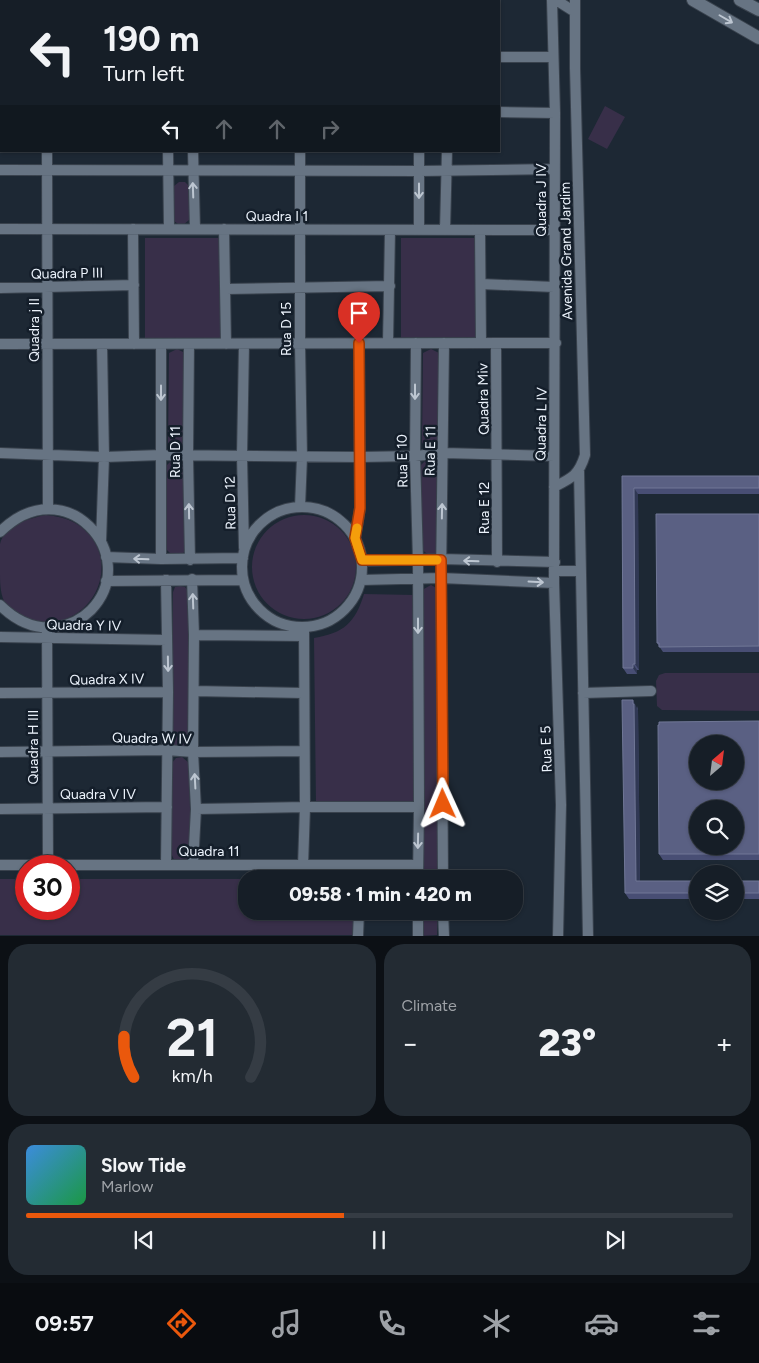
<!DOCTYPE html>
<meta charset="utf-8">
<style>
:root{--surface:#161e27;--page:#232b33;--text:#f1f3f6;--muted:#9ea2a7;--line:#353c44;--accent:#ea580c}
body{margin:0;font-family:Figtree,sans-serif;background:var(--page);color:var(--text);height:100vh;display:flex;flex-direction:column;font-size:19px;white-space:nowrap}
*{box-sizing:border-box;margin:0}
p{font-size:16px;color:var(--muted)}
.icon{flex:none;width:28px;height:28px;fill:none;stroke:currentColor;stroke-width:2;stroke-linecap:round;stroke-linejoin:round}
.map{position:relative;height:936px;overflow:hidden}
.sheet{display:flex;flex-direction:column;gap:8px;padding:8px;background:#0c1015;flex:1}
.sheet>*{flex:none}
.guide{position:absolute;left:0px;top:0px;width:500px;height:152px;box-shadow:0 1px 4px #0004,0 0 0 1px var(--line);background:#161e27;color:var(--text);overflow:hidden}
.needle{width:32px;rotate:28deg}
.tools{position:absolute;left:689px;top:735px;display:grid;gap:10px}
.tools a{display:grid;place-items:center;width:55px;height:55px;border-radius:50%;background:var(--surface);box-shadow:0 1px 4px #0004,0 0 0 1px var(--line);font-size:25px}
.speed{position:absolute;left:15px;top:855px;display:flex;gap:10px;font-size:25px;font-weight:700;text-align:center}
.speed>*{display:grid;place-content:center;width:65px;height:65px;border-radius:50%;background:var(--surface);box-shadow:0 1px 4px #0004,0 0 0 1px var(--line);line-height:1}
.speed .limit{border:8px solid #d22;background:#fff;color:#111}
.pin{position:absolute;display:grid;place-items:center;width:42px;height:42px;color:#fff;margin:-51px -21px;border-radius:50% 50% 50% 0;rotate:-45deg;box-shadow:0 0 5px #0007}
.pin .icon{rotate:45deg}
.me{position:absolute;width:55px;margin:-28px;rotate:359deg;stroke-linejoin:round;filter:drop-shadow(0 0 4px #0008)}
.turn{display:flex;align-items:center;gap:18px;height:105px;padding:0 20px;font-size:22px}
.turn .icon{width:65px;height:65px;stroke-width:2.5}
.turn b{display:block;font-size:35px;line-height:42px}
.lanes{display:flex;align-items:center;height:48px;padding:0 20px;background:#0003;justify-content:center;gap:25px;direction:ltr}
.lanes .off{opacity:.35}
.big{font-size:38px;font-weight:800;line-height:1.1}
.sheet .card{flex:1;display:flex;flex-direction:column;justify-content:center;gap:8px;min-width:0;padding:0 18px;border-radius:20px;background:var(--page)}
.sheet .dial{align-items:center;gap:0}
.dial svg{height:130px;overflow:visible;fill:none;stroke:var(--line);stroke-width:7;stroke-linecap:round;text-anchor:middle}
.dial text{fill:var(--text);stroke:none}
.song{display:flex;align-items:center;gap:15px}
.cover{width:60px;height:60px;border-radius:8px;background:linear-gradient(135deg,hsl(210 70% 55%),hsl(140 70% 35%))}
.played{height:5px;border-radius:2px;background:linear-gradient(90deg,var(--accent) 45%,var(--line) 45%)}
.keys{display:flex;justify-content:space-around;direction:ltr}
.heat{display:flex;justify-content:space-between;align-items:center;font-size:28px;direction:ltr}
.sheet .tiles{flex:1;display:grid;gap:8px;grid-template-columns:1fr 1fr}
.card:last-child{grid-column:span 2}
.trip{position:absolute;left:238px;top:870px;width:285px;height:50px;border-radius:20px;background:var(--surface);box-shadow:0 1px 4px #0004,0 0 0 1px var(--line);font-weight:800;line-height:50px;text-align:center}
.dock{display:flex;height:80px;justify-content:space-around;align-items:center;background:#090c10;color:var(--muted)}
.dock .icon{width:35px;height:35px}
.dock .active{color:var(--accent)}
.dock b{font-size:22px;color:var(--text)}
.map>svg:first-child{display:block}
.green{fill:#382f49}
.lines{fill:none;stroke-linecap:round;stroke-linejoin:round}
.minor-casing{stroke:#39424d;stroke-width:12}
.tertiary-casing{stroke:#39424d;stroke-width:14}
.minor{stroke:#677483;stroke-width:10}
.tertiary{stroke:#677483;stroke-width:12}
.wall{fill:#484e74}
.shaded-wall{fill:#303854}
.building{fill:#5a6083;stroke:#707796;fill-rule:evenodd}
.oneway{stroke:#bdc6d1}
.route-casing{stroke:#983908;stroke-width:12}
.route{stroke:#ea580c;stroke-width:9}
.slow{stroke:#f59e0b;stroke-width:9}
.labels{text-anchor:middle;stroke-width:5;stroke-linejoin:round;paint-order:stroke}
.street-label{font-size:14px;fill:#ebf2fb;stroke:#141e2a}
</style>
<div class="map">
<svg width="759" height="936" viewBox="0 0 759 936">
<rect width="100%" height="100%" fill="#1d2834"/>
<path class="green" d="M 605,106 L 625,117 L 607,149 L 588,139 Z
M 179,182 L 185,182 L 189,186 L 189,220 L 183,225 L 178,224 L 174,221 L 174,186 Z
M 145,238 L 222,238 L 222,340 L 145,339 Z
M 401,238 L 479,238 L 478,340 L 401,339 Z
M 177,349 L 185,353 L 184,443 L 180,446 L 175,447 L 168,443 L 169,353 Z
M 431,349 L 439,353 L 438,443 L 434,446 L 429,447 L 422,443 L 423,353 Z
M 427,459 L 432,459 L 438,465 L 438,552 C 432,556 426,555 422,549 L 421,465 Z
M 172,460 L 181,461 L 184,466 L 185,551 L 181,555 L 172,555 L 167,550 L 166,466 Z
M252 567a52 52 0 1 1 104 0a52 52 0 1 1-104 0Z
M 46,515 C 56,516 66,518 75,523 C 126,553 98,629 38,622 C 25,621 11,612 4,601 C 0,592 0,581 0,571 C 0,563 0,552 0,544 C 4,525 30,518 46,515 Z
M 431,585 L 440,590 L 438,879 L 419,879 L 422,590 Z
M 180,586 L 185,587 L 188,591 L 188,746 L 186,749 L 173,747 L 173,592 L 175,587 Z
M 364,594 L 414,595 L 413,804 L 316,805 L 314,638 C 344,633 355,623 364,594 Z
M 665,673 L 759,673 L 759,711 L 662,710 L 657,706 L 656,681 L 659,675 Z
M 182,757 L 189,763 L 191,854 L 188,860 L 175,862 L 171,853 L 172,763 L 176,758 Z
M 0,879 L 26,879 L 26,909 L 69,909 L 69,879 L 246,879 L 246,911 L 353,911 L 353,935 L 0,935 Z
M 419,911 L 437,911 L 437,935 L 419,936 Z"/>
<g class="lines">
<g class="minor-casing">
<path id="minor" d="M 167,0 L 167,1
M 298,0 L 298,1
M 368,0 L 413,1
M 552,0 L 555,113 L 554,583 L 561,805 L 558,936
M 556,0 L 575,12
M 50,1 L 50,0
M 195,1 L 195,0
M 423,1 L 454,0
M 499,57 L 553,57
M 0,58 L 1,58
M 499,112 L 555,113
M 0,116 L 1,116
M 47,151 L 48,508
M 168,151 L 169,228
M 193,151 L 195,229
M 419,151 L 419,230
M 0,170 L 419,171 L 554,169
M 0,229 L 555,230
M 133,229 L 134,344
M 224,229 L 226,344
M 445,230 L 447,151
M 480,230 L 481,343
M 481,284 L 554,287
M 0,288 L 134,285
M 226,289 L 390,286
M 388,343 L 390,230
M 416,343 L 415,456 L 418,560 L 419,807 L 418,879
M 496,343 L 497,562
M 0,344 L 556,343
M 161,344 L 161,559
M 189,344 L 188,456 L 190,560
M 244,344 L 242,456 L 244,548
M 0,453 L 104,457 L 161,455 L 360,457 L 415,456 L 444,453 L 554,456
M 579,471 L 588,936
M 554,487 C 572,478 579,475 585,455 L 575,68 L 575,0
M 300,507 L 302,457 L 300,344 L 300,151
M242 567a60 60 0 1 1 120 0a60 60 0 1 1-120 0Z
M 0,532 C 65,467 143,556 91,610 C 82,619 70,625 57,627 C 34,630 16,621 0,605
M 355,539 L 360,508 L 359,343
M 101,542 L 104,457 L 102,344
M 106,557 L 161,559 L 243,558
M 362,561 L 441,559 L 555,562
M 554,571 L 581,571
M 192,579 L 194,635 L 193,752 L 196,809 L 193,865
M 166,580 L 168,692 L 166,865
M 361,580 L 441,578 L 554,583
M 106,581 L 243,580
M 47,628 L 48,865
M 194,635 L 304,636
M 0,637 L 167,640
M 194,691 L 303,693
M 0,693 L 168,692
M 583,693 L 651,691
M 0,752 L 167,750 L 193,752 L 304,751
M 0,809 L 167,807
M 196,809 L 305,807 L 419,807
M 0,865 L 417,865
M 303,866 L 305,807 L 304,628
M 359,879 L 359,866
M 443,879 L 441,578 L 444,343
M 418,911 L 418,936
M 443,911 L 444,936
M 358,936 L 359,911"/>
</g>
<g class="tertiary-casing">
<path id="tertiary" d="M 693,0 L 759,38
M 740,0 L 759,10"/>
</g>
<use href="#minor" class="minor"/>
<use href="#tertiary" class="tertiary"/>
</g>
<path class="wall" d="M 622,476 L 759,476 L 759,494 L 638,494 L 639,670 L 637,670 L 637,674 L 627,674 L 623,668 Z
M 759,514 L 759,652 L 663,652 L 657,643 Z
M 637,706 L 638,710 L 640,881 L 698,881 L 698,899 L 629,899 L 625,893 Z
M 759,721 L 759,860 L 663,860 L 659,854 Z
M 735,881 L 759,881 L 759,899 L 735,899 Z"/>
<path class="shaded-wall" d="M 634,488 L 638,494 L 639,670 L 635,664 Z
M 633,664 L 637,670 L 637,674 L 633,668 Z
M 633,700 L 638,710 L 640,887 L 636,881 Z"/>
<path class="building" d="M 622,476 L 759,476 L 759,488 L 634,488 L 635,664 L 633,664 L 633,668 L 623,668 Z
M 656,514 L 759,514 L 759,646 L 659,647 L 659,643 L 657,643 Z
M 622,700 L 633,700 L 633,704 L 634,704 L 636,881 L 698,881 L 698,893 L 625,893 Z
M 759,721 L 759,854 L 659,854 L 658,725 L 659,725 L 659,722 ZM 698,744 L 735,744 L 735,781 L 698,781 ZM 698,809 L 735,809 L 735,846 L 698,846 Z
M 735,881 L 759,881 L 759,893 L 735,893 Z"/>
<defs><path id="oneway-shaft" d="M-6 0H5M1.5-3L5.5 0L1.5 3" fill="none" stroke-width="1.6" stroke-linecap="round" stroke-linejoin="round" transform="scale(1.25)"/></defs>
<g class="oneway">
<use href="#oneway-shaft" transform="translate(726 19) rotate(30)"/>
<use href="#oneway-shaft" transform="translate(193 190) rotate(-92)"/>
<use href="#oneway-shaft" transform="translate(419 191) rotate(90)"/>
<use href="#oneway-shaft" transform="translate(415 392) rotate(90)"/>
<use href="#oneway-shaft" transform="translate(161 393) rotate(90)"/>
<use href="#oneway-shaft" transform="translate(189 511) rotate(-91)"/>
<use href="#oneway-shaft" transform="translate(442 511) rotate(-89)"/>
<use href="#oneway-shaft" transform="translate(141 559) rotate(-178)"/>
<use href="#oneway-shaft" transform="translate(471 561) rotate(-178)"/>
<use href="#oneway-shaft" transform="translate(536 582) rotate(3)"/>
<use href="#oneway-shaft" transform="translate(193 601) rotate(-92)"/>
<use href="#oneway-shaft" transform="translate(418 626) rotate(90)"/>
<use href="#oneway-shaft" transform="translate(168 664) rotate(89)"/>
<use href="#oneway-shaft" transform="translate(195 781) rotate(-93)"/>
<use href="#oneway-shaft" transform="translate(418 841) rotate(91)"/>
</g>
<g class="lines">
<g class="route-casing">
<path id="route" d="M 359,343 L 360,508 L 355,538 L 362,560 L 441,560 L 443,804"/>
</g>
<use href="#route" class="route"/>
<path class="slow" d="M 357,528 L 355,538 L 362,560 L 437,560"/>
</g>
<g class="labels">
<g class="street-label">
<text transform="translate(541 200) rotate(-90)" y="5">Quadra J IV</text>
<text x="277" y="221">Quadra I 1</text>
<text transform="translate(566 251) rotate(-91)" y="5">Avenida Grand Jardim</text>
<text transform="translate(67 273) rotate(-1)" y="5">Quadra P III</text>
<text transform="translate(286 329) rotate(-90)" y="5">Rua D 15</text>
<text transform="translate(34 330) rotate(-90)" y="5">Quadra j II</text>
<text transform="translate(483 399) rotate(-91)" y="5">Quadra Miv</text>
<text transform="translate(541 424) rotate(-89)" y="5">Quadra L IV</text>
<text transform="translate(430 451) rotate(-89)" y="5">Rua E 11</text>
<text transform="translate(175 452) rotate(-90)" y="5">Rua D 11</text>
<text transform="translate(402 461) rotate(-91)" y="5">Rua E 10</text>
<text transform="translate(230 503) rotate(-91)" y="5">Rua D 12</text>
<text transform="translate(484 508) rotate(-90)" y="5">Rua E 12</text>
<text transform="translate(84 625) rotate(1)" y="5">Quadra Y IV</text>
<text transform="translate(107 679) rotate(-1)" y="5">Quadra X IV</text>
<text transform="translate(152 738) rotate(1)" y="5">Quadra W IV</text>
<text transform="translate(33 747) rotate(-90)" y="5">Quadra H III</text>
<text transform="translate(546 749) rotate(-92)" y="5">Rua E 5</text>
<text x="98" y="799">Quadra V IV</text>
<text x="209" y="856">Quadra 11</text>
</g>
</g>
</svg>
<div class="tools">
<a><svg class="needle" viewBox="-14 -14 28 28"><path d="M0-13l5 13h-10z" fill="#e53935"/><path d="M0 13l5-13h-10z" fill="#9ea2a7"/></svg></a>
<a><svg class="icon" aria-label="search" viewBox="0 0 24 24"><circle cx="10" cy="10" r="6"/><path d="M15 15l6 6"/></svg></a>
<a><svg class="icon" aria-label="layers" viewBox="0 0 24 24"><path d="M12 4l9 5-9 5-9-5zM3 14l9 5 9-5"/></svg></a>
</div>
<div class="speed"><div class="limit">30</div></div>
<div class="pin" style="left:359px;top:343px;background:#d93025"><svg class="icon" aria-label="arrive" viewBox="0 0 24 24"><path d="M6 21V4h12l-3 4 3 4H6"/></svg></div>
<svg class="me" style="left:443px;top:804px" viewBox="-20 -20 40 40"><path d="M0-17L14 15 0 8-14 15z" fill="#ea580c" stroke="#fff" stroke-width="4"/></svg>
<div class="trip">09:58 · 1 min · 420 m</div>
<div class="guide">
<div class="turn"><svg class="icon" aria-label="left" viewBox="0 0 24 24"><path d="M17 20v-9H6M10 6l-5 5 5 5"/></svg><div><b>190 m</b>Turn left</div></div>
<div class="lanes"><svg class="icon" aria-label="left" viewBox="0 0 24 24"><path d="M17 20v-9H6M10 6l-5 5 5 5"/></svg><svg class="icon off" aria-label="ahead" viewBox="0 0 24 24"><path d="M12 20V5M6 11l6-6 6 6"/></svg><svg class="icon off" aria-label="ahead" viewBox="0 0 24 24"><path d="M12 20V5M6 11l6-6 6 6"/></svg><svg class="icon off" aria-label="right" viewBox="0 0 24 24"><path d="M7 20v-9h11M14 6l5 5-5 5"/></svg></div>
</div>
</div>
<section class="sheet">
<div class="tiles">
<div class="card dial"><svg viewBox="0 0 100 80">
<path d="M14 69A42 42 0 1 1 86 69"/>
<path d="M14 69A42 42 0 0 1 8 44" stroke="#ea580c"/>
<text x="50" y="56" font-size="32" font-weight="700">21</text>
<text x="50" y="72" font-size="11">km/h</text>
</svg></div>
<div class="card"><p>Climate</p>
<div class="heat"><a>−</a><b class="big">23°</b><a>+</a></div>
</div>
<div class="card">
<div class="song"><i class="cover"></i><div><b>Slow Tide</b><p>Marlow</p></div></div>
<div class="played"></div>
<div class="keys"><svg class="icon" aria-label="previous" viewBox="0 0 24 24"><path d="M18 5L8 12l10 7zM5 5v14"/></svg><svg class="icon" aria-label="pause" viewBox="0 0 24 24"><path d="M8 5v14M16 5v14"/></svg><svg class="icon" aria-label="next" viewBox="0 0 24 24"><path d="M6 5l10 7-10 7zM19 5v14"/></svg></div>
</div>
</div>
</section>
<nav class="dock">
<b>09:57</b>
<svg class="icon active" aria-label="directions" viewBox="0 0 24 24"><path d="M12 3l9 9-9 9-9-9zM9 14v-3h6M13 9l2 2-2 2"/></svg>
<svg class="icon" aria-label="music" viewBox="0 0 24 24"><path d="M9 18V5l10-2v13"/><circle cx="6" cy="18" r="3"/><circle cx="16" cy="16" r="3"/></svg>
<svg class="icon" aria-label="phone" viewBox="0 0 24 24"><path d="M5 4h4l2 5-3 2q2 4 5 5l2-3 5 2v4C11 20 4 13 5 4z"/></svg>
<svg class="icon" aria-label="climate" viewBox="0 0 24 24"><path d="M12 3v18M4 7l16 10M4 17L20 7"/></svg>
<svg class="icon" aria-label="car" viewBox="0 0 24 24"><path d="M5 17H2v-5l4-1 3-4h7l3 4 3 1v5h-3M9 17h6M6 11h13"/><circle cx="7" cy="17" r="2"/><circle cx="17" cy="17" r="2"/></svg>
<svg class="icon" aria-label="filters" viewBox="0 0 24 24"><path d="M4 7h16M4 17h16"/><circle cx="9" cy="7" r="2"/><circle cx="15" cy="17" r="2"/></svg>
</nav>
